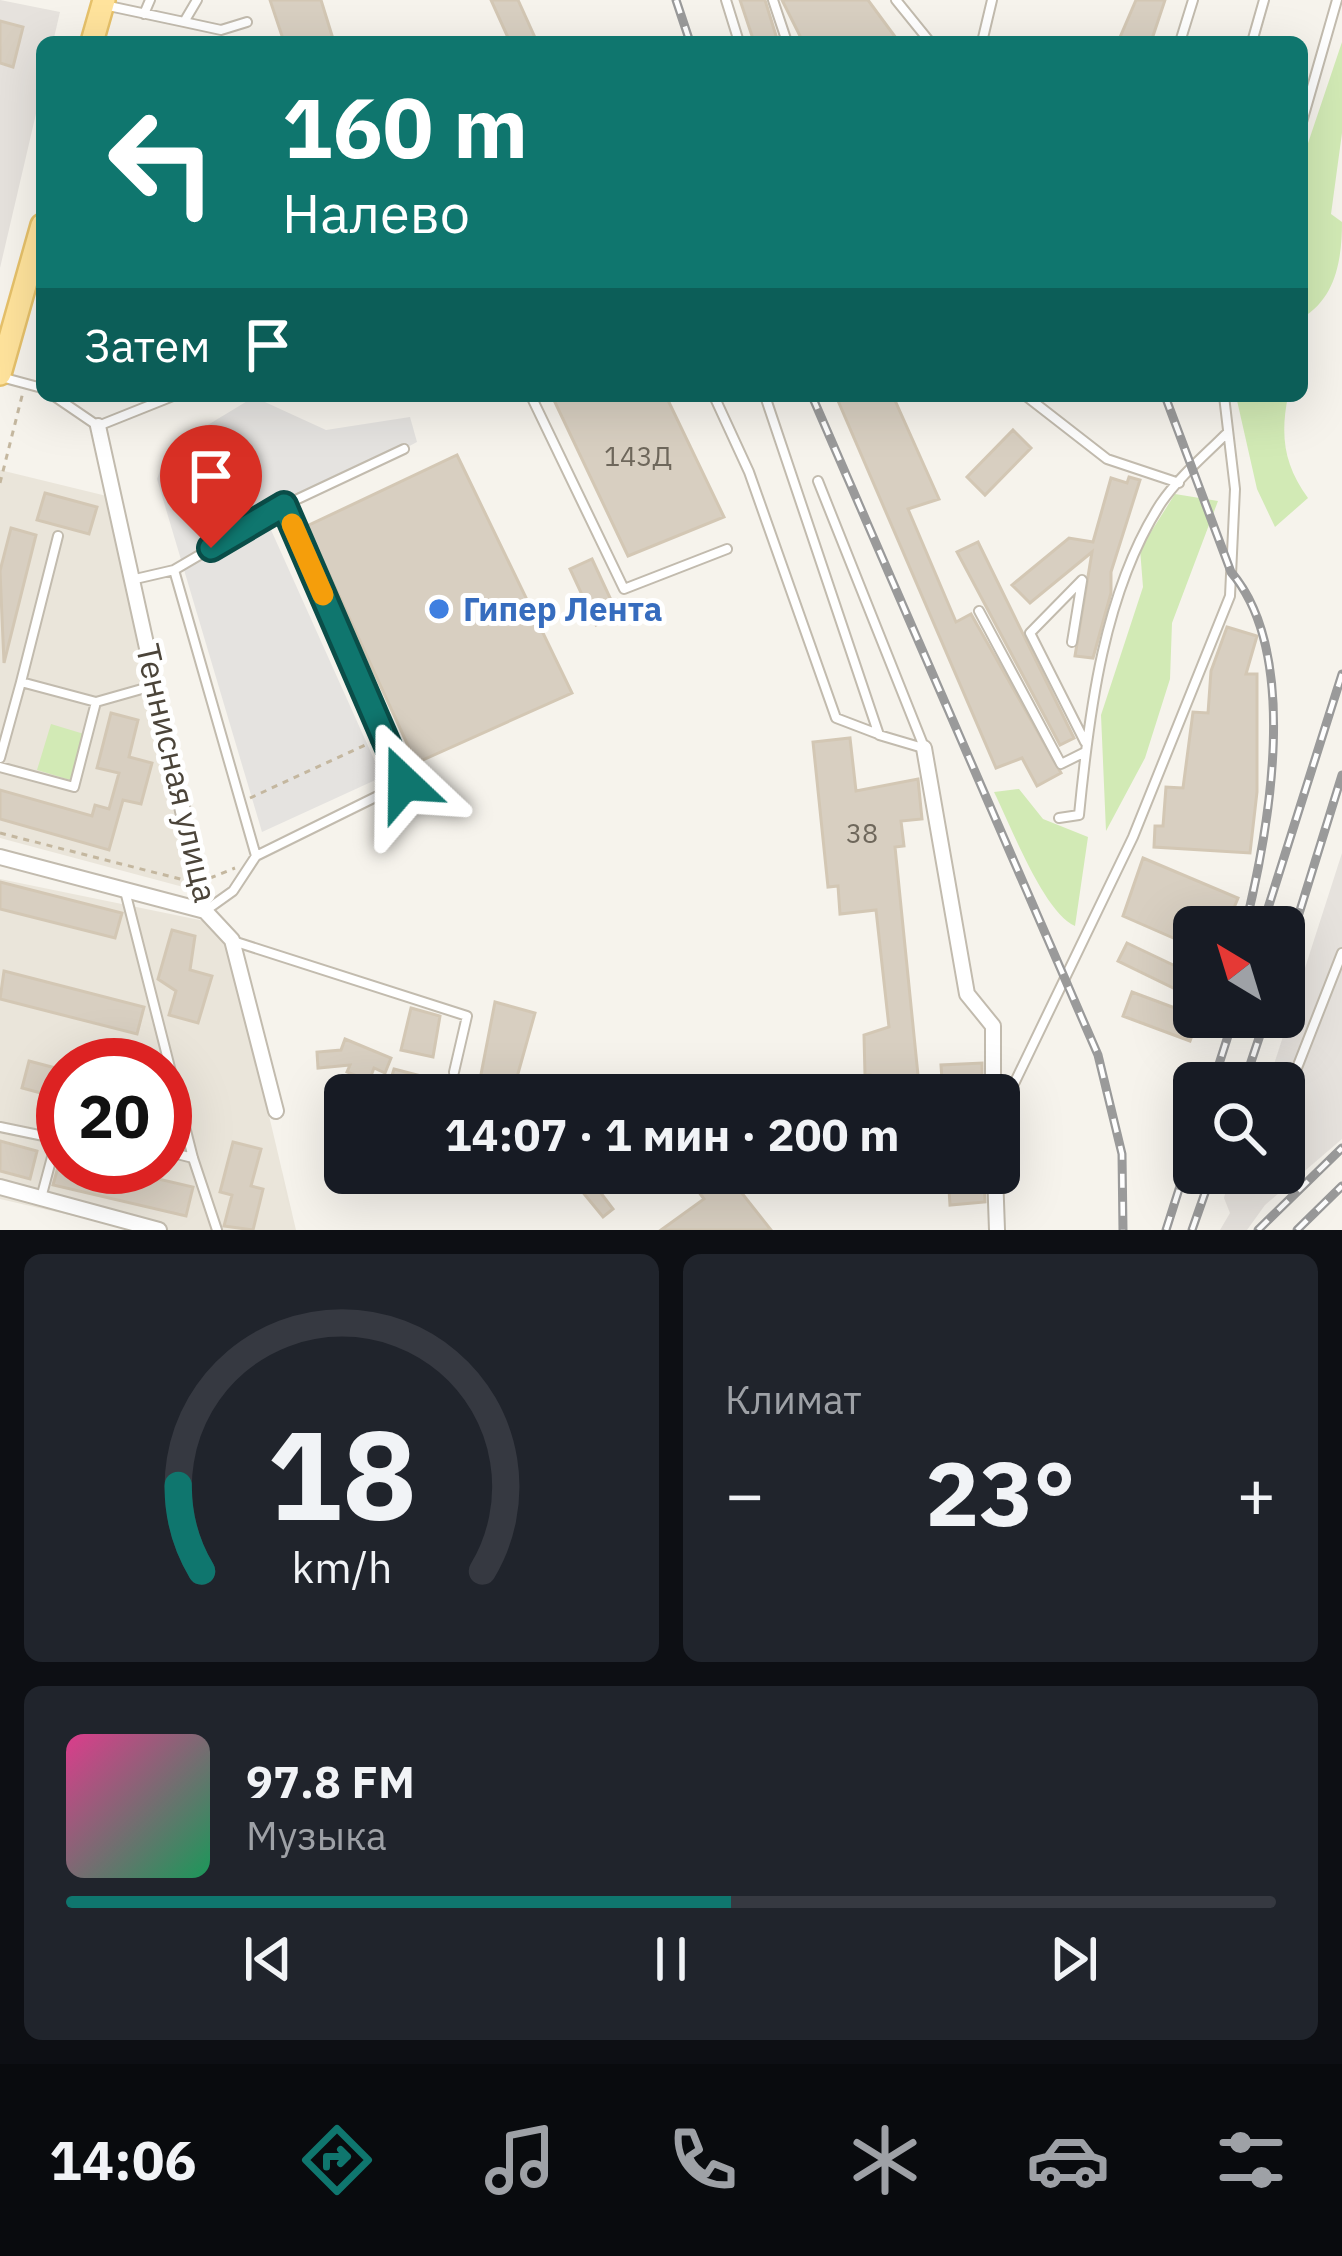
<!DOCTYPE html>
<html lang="ru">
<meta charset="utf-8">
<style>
:root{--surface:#171b24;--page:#20242c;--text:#f1f3f6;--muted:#9ea1a6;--line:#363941;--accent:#0f766e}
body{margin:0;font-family:"IBM Plex Sans",sans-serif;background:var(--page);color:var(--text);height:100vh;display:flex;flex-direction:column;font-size:45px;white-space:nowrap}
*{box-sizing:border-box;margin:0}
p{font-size:39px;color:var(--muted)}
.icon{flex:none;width:66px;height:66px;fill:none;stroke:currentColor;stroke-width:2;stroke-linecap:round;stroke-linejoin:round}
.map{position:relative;height:1230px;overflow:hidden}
.sheet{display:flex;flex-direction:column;gap:24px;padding:24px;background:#0d0f14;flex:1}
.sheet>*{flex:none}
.guide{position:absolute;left:36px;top:36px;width:1272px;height:366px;border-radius:18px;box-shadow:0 12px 48px #0002;background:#0f766e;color:#fff;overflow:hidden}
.needle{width:78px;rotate:322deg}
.controls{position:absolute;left:1173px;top:906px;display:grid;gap:24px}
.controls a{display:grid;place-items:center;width:132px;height:132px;border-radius:18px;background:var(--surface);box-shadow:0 12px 48px #0002;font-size:60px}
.speed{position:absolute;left:36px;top:1038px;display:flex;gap:24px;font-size:60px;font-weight:700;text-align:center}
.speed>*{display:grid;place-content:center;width:156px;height:156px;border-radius:50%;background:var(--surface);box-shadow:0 12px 48px #0002;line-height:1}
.speed .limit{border:18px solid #d22;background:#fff;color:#111}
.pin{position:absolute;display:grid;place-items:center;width:102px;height:102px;color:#fff;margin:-123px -51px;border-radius:50% 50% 50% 0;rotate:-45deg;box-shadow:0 0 12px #0007}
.pin .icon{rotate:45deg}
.me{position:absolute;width:132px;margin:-66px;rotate:337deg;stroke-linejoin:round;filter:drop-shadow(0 0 9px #0008)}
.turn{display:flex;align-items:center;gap:42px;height:252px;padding:0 48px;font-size:54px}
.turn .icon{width:156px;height:156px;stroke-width:2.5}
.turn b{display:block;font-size:84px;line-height:102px}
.then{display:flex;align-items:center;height:114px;padding:0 48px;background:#0003;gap:24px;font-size:45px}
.big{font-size:90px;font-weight:800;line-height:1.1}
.sheet .tile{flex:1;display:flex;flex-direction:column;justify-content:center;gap:18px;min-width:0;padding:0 42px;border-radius:18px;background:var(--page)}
.sheet .dial{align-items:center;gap:0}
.dial svg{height:312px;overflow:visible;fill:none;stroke:var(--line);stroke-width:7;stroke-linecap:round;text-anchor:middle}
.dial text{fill:var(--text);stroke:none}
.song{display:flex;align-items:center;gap:36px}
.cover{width:144px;height:144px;border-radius:18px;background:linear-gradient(135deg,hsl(330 70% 55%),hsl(150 70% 35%))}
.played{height:12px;border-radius:6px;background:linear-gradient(90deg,var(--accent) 55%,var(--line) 55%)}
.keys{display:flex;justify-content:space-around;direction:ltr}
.heat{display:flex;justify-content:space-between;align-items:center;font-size:66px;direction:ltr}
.sheet .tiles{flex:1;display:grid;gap:24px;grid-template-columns:1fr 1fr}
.tile:last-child{grid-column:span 2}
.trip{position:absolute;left:324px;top:1074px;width:696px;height:120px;border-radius:18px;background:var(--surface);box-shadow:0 12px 48px #0002;font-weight:800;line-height:120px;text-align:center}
.tabs{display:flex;height:192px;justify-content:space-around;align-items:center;background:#090b0e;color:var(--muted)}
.tabs .icon{width:84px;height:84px}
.tabs .current{color:var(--accent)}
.tabs b{font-size:54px;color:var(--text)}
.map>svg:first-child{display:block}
.residential{fill:#eae5da;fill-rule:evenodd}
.industrial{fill:#e6e2dd}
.green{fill:#d2eab5}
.parking{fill:#e5e3e0}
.building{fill:#d8cfc1;stroke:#d3c7b4;stroke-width:3}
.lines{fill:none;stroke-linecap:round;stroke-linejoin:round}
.lane-casing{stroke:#c2bbae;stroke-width:12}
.street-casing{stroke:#c2bbae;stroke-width:18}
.primary-casing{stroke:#e6c16a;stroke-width:26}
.path{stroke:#c4b79f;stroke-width:3;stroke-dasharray:6 6;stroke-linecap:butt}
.lane{stroke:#fff;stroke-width:8}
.street{stroke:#fff;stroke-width:14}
.primary{stroke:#ffe39c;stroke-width:21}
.rail-casing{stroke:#9a9a9a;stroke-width:9}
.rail{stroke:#fff;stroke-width:4.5;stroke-dasharray:14;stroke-linecap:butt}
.route-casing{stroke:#0a4d48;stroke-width:30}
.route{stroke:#0f766e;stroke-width:21}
.slow{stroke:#f59e0b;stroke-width:21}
.shop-dot{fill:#3f7fe0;stroke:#fff;stroke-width:4.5}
.labels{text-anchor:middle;stroke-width:10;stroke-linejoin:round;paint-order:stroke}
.number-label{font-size:27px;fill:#6e675b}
.shop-label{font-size:33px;font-weight:bold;fill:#366cbe;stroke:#fff;text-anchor:start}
.street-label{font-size:33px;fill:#4b4439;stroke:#fff}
</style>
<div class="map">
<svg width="1342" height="1230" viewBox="0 0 1342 1230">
<rect width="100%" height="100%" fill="#f6f3ec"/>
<path class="residential" d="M 0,470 L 119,499 L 187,888 L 0,838 Z
M 0,879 L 224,925 L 296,1230 L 135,1230 L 0,1199 ZM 63,1065 L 165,1065 L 165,1167 L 63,1167 Z"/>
<path class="industrial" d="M 0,0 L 60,12 L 53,42 L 42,42 L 42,88 L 0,268 Z
M 1342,853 L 1342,1139 L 1265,1205 L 1247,1230 L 1220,1230 L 1230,1213 L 1224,1198 L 1230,1173 L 1284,1173 L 1284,1083 L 1268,1083 Z"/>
<path class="green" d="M 1342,42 L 1342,133 L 1331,214 L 1342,222 C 1342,259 1336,298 1302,318 L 1302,161 Z
M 1236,396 L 1288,396 C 1280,436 1284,465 1308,498 L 1275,527 L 1257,489 Z
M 1175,494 L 1218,501 L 1172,623 L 1170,679 L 1145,758 L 1106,831 L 1101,715 L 1143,587 L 1140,549 Z
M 51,724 L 84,734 L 70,780 L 37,770 Z
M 1019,789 L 1043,819 L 1088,837 L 1075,926 C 1044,913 1010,824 994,792 Z"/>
<path class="parking" d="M 254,397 L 326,430 L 410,417 L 417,442 L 267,521 L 382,777 L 262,832 L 157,479 L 168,449 Z"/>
<path class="building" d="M 270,0 L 321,0 L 334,42 L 284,42 Z
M 491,0 L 518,0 L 537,42 L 510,42 Z
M 740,0 L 765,0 L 778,42 L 754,42 Z
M 782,0 L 868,0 L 899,42 L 803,42 Z
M 1136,0 L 1165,0 L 1151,42 L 1118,42 Z
M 0,21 L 23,27 L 13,67 L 0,63 Z
M 552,396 L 666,396 L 724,517 L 628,556 Z
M 836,396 L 893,396 L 939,499 L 908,509 L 956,622 L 971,614 L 1061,773 L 1037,786 L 1022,758 L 996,768 Z
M 1013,430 L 1031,448 L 985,495 L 967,477 Z
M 457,455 L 572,693 L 416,763 L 307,526 Z
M 1129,477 L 1140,480 L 1111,572 L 1111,593 L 1093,658 L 1075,656 L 1092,552 L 1030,603 L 1012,585 L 1069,538 L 1093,542 L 1111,478 L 1127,483 Z
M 45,493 L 97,507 L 89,534 L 37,520 Z
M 11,528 L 36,535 L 4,663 L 0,571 Z
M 978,542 L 1074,738 L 1060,745 L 957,552 Z
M 592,559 L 618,615 L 596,625 L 570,569 Z
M 1227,627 L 1257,636 L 1246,674 L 1257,674 L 1257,792 L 1250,853 L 1154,847 L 1155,826 L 1163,826 L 1166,787 L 1183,788 L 1193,712 L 1208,713 L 1211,671 Z
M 111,713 L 138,720 L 129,757 L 152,763 L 141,804 L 123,800 L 109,850 L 0,819 L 0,790 L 92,816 L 95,805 L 109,809 L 119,773 L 97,768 Z
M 850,738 L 856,791 L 918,779 L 922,819 L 901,821 L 904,846 L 895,847 L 920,1095 L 871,1095 L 870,1075 L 865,1075 L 864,1035 L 889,1027 L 876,910 L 840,914 L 838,886 L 828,887 L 813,742 Z
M 1143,858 L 1238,898 L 1226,927 L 1194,927 L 1194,947 L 1123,916 Z
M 0,882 L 122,913 L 115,938 L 0,909 Z
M 172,930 L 195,936 L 190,970 L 212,976 L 198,1023 L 169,1015 L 176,991 L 158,979 Z
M 1127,943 L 1194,975 L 1194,998 L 1118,961 Z
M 4,971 L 144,1007 L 137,1034 L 0,999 Z
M 1132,992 L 1199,1017 L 1190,1041 L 1123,1016 Z
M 495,1002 L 535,1013 L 512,1095 L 477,1095 Z
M 411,1008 L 440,1016 L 433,1057 L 401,1050 Z
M 345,1039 L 391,1058 L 385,1073 L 374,1068 L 369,1081 L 347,1072 L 350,1065 L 318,1068 L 317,1052 L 341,1050 Z
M 29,1061 L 63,1070 L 63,1099 L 22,1088 Z
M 982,1063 L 982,1095 L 943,1095 L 941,1065 Z
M 394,1069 L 429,1078 L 427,1084 L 453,1095 L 386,1095 Z
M 0,1141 L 37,1151 L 30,1179 L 0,1171 Z
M 233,1142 L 261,1149 L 251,1186 L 263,1189 L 253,1230 L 224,1226 L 232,1195 L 220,1192 Z
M 58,1167 L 107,1167 L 193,1187 L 186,1216 L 53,1185 Z
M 567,1173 L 609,1173 L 615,1180 L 600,1192 L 613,1209 L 603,1217 Z
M 709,1173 L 726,1173 L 771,1230 L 661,1230 L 704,1199 L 693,1184 Z
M 948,1173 L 984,1173 L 985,1202 L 950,1205 Z"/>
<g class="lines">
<g class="lane-casing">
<path id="lane" d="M 726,0 L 739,42
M 773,0 L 787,42
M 896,0 L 930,42
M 104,5 L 184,22 L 197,0
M 144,14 L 150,0
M 184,22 L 221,30 L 247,22
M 982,42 L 992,0
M 1180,42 L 1193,0
M 1252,42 L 1264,0
M 1302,122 L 1337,0
M 1,377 L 42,388
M 54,396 L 98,426 L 173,396
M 531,396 L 624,589 L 727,549
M 714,396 L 749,472 L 836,718 L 878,734
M 765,396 L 879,735 L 923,748
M 1026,396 L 1107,459 L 1179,483
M 818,481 L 924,747
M 174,570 L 256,856 L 233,891 L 205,911
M 131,580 L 174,570 L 285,505 L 404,449
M 1082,580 L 1030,633 L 1085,742
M 979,611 L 1061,764 L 1085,752
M 1072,642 L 1082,581
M 21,682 L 58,536
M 96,702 L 156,685
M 0,758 L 21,682 L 96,702 L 74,787 L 0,767
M 1059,818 L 1079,815 C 1089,712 1104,591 1161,503 C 1178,478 1204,456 1225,435
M 256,856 L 404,783 L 285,505
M 125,891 L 193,1158 L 217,1230
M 233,941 L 467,1016 L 454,1072
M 1284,1101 L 1342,953
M 999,1115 L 1133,837 L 1230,596 L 1235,489 L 1224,396
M 0,1127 L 63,1140
M 165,1151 L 193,1158
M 41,1198 L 56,1142"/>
</g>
<g class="street-casing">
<path id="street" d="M 98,426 L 205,911 L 232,940 L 276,1111
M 924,748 L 967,994 L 993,1026 L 993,1095
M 0,857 L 205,911
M 995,1173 L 997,1230
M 0,1187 L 159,1230"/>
</g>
<g class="primary-casing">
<path id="primary" d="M 92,42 L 104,0
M 0,374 L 42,225"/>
</g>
<path class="path" d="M 0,483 L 23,392
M 250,798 L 372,742
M 0,833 L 184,880
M 210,878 L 235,868"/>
<use href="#lane" class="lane"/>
<use href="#street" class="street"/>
<use href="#primary" class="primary"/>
<g class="rail-casing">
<path id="rail" d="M 676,0 L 690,42
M 812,396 L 1098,1055 L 1122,1154 L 1123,1230
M 1165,396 L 1231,572 C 1301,654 1269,830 1245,927
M 1262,927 L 1342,674
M 1284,962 L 1342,775
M 1213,1083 L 1234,1017
M 1244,1083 L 1266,1017
M 1166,1230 L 1194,1142
M 1192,1230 L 1212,1173
M 1258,1230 L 1342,1148
M 1297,1230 L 1342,1186"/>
</g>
<use href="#rail" class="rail"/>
</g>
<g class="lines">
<g class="route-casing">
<path id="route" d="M 211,548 L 284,505 L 404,783"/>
</g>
<use href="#route" class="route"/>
<path class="slow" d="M 292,524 L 323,595"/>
</g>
<circle class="shop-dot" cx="439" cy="609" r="12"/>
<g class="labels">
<g class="number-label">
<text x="638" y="466">143Д</text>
<text x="862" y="843">38</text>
</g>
<g class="shop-label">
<text x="463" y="621">Гипер Лента</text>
</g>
<g class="street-label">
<text transform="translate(177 773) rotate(77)" y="12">Теннисная улица</text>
</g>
</g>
</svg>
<div class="controls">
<a><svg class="needle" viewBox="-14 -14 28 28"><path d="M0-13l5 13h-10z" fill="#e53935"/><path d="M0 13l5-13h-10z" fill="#9ea1a6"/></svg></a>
<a><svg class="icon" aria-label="search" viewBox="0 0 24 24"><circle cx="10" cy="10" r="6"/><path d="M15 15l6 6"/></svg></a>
</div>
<div class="speed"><div class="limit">20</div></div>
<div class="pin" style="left:211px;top:548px;background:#d93025"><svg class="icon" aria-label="arrive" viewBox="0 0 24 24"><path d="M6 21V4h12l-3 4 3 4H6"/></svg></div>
<svg class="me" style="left:404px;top:783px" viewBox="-20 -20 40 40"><path d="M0-17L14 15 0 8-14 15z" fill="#0f766e" stroke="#fff" stroke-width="4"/></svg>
<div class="trip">14:07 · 1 мин · 200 m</div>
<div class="guide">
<div class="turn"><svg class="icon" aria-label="left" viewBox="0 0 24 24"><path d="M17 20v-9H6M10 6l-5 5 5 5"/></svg><div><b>160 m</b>Налево</div></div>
<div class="then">Затем<svg class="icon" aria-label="arrive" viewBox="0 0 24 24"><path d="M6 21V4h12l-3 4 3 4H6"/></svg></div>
</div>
</div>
<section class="sheet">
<div class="tiles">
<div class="tile dial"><svg viewBox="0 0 100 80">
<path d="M14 69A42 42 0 1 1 86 69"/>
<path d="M14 69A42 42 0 0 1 8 47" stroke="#0f766e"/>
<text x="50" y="56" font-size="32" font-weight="700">18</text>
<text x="50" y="72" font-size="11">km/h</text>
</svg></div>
<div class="tile"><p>Климат</p>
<div class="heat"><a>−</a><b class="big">23°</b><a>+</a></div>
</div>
<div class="tile">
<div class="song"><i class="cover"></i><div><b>97.8 FM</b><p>Музыка</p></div></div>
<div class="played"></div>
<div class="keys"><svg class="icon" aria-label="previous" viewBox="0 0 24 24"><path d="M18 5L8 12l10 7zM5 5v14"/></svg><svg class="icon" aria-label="pause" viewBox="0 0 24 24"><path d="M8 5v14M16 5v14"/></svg><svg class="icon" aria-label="next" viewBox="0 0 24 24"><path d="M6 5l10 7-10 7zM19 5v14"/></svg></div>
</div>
</div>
</section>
<nav class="tabs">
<b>14:06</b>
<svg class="icon current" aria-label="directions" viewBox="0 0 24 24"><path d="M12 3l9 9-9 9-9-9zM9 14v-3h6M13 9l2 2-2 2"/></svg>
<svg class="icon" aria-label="music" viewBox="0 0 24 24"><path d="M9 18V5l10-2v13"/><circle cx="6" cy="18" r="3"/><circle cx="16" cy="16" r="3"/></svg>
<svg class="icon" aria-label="phone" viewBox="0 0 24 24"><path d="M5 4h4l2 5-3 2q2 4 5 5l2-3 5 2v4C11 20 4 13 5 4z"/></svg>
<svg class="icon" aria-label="climate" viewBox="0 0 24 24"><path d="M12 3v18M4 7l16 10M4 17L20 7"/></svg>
<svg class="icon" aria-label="car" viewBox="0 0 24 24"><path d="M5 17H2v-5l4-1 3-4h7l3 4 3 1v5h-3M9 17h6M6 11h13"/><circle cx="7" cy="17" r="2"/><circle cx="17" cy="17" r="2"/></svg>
<svg class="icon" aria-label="filters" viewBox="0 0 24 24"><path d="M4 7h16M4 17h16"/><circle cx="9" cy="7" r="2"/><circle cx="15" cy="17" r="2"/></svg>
</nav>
